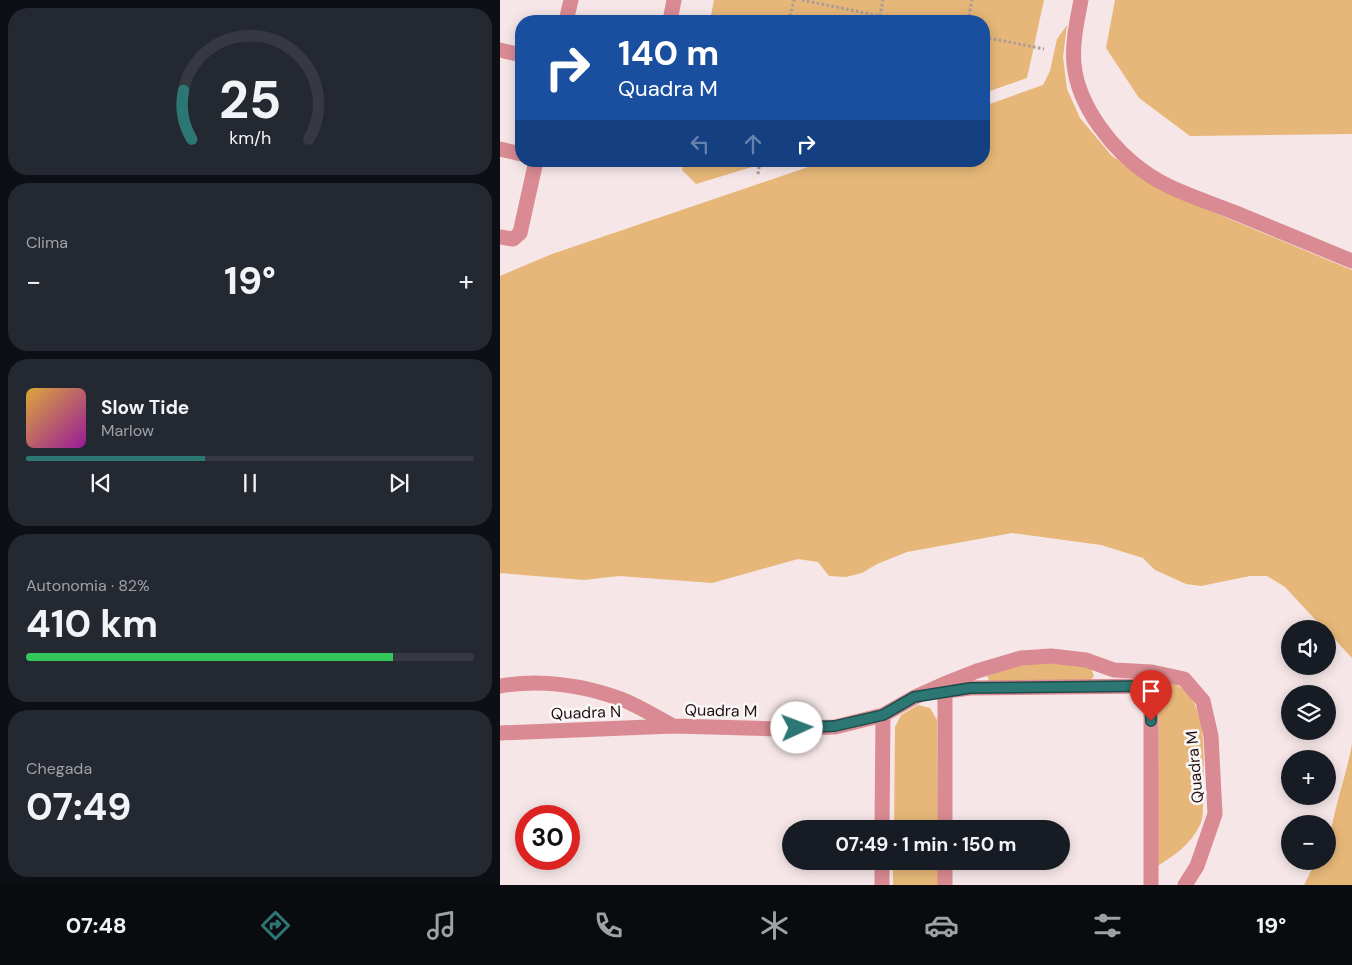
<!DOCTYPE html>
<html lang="pt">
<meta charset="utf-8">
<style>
:root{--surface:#171b24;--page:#242831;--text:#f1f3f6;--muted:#9ea1a6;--line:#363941;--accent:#2c7674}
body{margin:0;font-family:"DM Sans",sans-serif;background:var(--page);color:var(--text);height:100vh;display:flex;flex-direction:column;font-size:19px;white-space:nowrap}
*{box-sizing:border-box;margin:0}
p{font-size:16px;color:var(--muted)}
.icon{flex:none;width:28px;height:28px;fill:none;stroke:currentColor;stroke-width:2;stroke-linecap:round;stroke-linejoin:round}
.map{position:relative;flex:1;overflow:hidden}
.side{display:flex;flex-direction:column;gap:8px;padding:8px;background:#0d0f14;width:500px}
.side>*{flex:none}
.top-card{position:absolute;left:15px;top:15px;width:475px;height:152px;border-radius:20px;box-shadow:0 2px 12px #0003;background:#1a4fa0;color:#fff;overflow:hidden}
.fabs{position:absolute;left:781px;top:620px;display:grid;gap:10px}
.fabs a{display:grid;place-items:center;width:55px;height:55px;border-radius:50%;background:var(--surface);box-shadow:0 2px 12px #0003;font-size:25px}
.speed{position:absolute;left:15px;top:805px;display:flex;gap:10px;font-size:25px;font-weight:700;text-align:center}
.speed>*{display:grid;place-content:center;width:65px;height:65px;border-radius:50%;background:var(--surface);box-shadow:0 2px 12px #0003;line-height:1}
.speed .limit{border:8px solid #d22;background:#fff;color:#111}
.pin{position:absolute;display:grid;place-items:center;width:42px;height:42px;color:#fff;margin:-51px -21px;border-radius:50% 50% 50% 0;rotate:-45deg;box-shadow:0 0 5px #0007}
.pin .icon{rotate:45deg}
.me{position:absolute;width:55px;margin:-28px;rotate:88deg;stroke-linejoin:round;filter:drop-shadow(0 0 4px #0008)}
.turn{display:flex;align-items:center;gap:18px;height:105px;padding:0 20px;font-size:22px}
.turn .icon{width:65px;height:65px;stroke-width:2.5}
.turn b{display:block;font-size:35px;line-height:42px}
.lanes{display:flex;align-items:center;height:48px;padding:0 20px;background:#0003;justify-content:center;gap:25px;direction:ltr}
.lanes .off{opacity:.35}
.big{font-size:38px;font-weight:700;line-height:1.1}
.side .widget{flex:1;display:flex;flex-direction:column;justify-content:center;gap:8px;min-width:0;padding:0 18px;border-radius:20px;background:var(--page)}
.side .dial{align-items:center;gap:0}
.dial svg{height:130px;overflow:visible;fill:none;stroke:var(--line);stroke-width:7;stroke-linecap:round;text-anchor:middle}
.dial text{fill:var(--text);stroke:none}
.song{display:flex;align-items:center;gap:15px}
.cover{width:60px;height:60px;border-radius:8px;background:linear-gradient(135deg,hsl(40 70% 55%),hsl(300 70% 35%))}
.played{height:5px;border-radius:2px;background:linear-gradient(90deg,var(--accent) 40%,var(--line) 40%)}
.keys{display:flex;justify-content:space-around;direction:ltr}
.heat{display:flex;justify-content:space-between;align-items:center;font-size:28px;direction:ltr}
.charge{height:8px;border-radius:4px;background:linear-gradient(90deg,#34c759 82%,var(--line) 0)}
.trip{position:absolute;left:282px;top:820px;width:288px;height:50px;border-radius:25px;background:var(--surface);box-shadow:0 2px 12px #0003;font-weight:700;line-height:50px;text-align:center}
.tab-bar{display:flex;height:80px;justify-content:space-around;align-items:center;background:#090b0e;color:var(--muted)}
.tab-bar .icon{width:35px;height:35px}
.tab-bar .on{color:var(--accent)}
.tab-bar b{font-size:22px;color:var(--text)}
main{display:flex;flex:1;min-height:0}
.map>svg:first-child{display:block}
.green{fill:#e6b778}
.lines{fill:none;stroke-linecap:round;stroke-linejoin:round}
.path{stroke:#ad9a9b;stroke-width:3;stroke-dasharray:2.5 2.5;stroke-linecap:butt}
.minor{stroke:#da8a92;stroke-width:15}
.route-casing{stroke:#1d4d4b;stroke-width:12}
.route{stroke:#2c7674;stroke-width:9}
.labels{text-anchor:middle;stroke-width:5;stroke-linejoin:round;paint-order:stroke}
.street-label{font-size:16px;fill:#280e11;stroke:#f8f8f8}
</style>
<main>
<section class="side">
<div class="widget dial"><svg viewBox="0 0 100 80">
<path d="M14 69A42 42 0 1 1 86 69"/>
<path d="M14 69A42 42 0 0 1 9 39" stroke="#2c7674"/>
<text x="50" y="56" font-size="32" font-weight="700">25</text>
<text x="50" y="72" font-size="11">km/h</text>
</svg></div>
<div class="widget"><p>Clima</p>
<div class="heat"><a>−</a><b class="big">19°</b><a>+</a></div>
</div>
<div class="widget">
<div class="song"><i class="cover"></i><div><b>Slow Tide</b><p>Marlow</p></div></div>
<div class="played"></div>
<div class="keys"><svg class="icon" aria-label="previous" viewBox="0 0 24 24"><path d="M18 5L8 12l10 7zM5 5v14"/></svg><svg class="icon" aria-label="pause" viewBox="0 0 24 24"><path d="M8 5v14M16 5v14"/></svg><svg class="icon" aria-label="next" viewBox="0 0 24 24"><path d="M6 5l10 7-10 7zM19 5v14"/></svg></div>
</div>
<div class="widget"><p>Autonomia · 82%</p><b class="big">410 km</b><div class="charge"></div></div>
<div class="widget"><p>Chegada</p><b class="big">07:49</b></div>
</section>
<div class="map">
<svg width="852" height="885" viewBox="0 0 852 885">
<rect width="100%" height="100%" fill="#f6e6e7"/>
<path class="green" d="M 214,0 L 544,0 L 527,78 L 484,93 L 484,21 L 210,21 Z
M 615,0 L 852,0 L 852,134 L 690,136 L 639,98 L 606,48 Z
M 567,25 L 563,57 L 567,89 L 580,118 L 612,156 L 672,195 L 852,270 L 852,658 L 828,632 L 828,629 L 824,629 L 785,587 L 767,576 L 750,576 L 701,586 L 686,584 L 655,570 L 643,558 L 601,545 L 512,533 L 407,552 L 377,564 L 362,573 L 346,577 L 329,576 L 318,562 L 298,559 L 212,583 L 119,576 L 84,580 L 0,573 L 0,276 L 52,254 L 326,161 L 484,161 L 484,106 L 543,85 L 550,71 L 557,39 Z
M 184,161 L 271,161 L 196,184 L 182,170 Z
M 528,662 L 590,665 L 594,676 L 588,683 L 490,682 L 487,676 Z
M 659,681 C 710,683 704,751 703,787 C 702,798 705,815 700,825 C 691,844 674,856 657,866 Z
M 418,705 L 430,708 L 437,720 L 438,829 L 394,829 L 395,727 L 401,715 Z
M 852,744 L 852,885 L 804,885 L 816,861 L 828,861 C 828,822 845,783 852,744 Z
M 393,861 L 438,861 L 438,885 L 393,885 Z"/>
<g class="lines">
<path class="path" d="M 302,0 L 404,21
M 289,21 L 294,0
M 379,21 L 383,0
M 468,21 L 472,0
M 484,37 L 544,49
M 258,174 L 260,161"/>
<path class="minor" d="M 581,0 C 577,21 572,43 574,64 C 578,107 614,152 649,175 C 675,192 706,201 736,213 C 775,229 813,245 852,261
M 66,21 L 71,0
M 170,21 L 174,0
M 0,50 L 21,55
M 0,149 L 21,154
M 0,237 L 13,239 L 20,233 L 36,161
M 651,676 L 651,885
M 0,686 C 40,679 83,685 121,699 C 139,706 156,717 173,726
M 439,692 L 470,688 L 650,686
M 0,733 L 174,726 L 278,729 L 335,727 L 383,715 L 415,697 L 444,684 L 477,671 L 521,658 L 551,656 L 586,660 L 614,670 L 652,672 L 684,679 L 703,701 L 711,736 L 715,814 L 697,866 L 685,885
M 382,829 L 383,715
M 445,829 L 445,691
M 382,885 L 382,861
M 445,885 L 445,861"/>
</g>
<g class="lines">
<g class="route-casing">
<path id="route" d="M 297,728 L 335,726 L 383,715 L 414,697 L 470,688 L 650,686 L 651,721"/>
</g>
<use href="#route" class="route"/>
</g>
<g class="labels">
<g class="street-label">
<text transform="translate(221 710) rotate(1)" y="6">Quadra M</text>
<text transform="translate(86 712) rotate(-2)" y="6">Quadra N</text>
<text transform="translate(694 767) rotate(-95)" y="6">Quadra M</text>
</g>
</g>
</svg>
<div class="fabs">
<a><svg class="icon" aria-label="sound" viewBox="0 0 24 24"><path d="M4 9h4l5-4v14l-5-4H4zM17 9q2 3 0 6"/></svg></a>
<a><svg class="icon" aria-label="layers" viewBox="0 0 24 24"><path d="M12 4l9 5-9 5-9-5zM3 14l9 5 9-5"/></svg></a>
<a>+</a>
<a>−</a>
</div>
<div class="speed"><div class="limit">30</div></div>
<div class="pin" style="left:651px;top:721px;background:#d93025"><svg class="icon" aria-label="arrive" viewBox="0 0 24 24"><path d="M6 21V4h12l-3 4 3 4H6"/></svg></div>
<svg class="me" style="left:297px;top:728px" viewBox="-20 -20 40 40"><circle r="19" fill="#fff"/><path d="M0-13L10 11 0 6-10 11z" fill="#2c7674"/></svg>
<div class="trip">07:49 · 1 min · 150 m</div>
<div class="top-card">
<div class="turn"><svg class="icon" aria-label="right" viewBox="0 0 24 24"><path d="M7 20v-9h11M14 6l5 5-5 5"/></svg><div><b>140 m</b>Quadra M</div></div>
<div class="lanes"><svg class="icon off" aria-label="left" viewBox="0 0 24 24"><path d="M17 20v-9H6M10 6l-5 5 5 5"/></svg><svg class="icon off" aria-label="ahead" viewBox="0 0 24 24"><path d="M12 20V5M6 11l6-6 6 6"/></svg><svg class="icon" aria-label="right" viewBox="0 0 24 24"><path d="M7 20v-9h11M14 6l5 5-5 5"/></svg></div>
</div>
</div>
</main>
<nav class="tab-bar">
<b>07:48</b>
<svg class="icon on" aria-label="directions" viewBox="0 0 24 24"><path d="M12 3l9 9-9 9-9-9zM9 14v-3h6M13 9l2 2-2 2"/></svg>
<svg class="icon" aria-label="music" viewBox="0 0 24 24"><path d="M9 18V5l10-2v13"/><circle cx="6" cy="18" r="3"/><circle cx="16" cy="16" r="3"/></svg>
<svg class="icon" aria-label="phone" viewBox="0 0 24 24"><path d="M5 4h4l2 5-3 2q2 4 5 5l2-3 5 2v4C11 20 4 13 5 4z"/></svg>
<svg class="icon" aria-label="climate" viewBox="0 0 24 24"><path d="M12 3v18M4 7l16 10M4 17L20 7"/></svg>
<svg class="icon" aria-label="car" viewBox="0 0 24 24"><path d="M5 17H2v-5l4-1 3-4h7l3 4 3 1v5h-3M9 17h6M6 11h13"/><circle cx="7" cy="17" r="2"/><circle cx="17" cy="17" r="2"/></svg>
<svg class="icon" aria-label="filters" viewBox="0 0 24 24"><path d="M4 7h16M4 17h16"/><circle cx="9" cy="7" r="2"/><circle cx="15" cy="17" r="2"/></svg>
<b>19°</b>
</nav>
